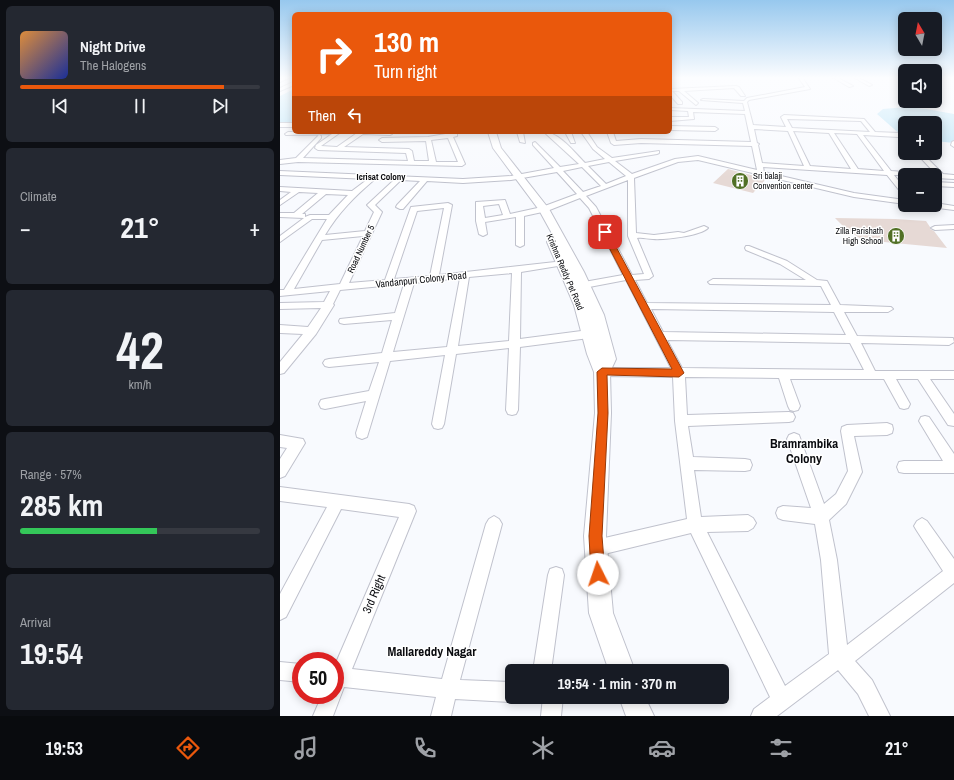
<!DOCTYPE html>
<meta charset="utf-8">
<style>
:root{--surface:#171b24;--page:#242831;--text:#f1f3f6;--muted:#9ea1a6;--line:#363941;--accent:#ea580c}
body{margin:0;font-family:"Archivo Narrow",sans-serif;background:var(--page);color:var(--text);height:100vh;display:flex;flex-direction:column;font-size:15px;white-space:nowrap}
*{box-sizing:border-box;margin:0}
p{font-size:13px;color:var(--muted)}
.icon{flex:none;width:22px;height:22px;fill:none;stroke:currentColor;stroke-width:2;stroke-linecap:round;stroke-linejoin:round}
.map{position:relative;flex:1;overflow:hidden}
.drawer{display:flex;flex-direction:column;gap:6px;padding:6px;background:#0d0f14;width:280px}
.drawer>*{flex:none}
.top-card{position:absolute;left:12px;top:12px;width:380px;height:122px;border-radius:6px;box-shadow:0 2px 10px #0003;background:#ea580c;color:#fff;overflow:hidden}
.needle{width:26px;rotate:350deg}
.buttons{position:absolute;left:618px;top:12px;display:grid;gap:8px}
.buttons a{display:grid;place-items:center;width:44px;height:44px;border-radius:6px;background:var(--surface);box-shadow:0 2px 10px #0003;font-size:20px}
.speed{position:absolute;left:12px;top:652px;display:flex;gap:8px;font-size:20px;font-weight:700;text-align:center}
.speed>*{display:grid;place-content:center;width:52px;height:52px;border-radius:50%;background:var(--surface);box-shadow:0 2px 10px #0003;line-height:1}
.speed .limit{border:6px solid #d22;background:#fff;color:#111}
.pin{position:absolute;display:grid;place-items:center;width:34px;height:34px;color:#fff;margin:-17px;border-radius:8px;box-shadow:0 2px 6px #0006}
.me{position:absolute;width:44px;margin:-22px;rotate:356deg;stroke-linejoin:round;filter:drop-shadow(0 0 3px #0008)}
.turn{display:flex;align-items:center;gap:14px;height:84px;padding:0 16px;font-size:18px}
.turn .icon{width:52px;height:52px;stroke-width:2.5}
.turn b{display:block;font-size:28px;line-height:34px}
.then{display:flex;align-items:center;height:38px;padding:0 16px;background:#0003;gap:8px;font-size:15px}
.big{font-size:30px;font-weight:700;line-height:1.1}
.drawer .card{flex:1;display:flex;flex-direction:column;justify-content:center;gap:6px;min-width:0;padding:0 14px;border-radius:6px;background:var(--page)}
.drawer .dial{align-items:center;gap:0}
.dial b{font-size:52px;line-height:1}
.song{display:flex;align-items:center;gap:12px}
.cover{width:48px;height:48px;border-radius:6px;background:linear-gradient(135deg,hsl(30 70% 55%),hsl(230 70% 35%))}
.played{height:4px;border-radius:2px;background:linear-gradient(90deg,var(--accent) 85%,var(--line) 85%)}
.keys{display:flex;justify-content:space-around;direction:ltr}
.heat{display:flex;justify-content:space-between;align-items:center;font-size:22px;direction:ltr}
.charge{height:6px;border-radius:3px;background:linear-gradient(90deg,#34c759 57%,var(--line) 0)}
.trip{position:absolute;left:225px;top:664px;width:224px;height:40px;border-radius:6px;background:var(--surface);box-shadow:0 2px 10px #0003;font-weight:700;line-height:40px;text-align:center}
.menu{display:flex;height:64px;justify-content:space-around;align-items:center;background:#090b0e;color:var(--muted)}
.menu .icon{width:28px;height:28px}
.menu .selected{color:var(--accent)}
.menu b{font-size:18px;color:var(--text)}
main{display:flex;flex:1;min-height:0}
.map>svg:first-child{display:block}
.water{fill:#bfe6f8}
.building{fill:#e6d9d5}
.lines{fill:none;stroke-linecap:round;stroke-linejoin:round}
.street-casing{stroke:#c0c2cd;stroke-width:2}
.secondary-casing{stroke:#c0c2cd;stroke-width:2}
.street{fill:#fff;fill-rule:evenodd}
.secondary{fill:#fff;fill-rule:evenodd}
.route{fill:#ea580c;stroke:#983908}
.labels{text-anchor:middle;stroke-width:3;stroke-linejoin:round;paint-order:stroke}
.far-poi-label{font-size:9px;fill:#0a0b0f;stroke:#fff;text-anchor:start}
.far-neighbourhood-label{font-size:9px;font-weight:bold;fill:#0a0b0f;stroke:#fff}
.far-street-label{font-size:9px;fill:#0a0b0f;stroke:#fff}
.street-label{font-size:10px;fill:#0a0b0f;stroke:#fff}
.near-street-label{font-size:12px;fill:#0a0b0f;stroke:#fff}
.near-neighbourhood-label{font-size:13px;font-weight:bold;fill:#0a0b0f;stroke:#fff}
</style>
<main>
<section class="drawer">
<div class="card">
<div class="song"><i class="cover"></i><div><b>Night Drive</b><p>The Halogens</p></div></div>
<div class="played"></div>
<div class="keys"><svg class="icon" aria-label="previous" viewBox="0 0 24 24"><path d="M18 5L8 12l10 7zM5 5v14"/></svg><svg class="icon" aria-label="pause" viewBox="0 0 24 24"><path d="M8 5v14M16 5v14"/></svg><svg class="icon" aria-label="next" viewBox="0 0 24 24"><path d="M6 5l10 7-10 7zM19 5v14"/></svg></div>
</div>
<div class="card"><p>Climate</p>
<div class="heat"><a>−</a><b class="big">21°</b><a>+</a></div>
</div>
<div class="card dial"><b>42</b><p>km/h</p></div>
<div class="card"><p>Range · 57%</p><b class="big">285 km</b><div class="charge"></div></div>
<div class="card"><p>Arrival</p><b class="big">19:54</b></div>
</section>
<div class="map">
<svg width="674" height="716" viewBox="0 0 674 716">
<rect width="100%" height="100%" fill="#f8fafe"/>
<path class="water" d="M 14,89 L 14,122 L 0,122 L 0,96 Z
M 626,107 L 646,109 L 674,114 L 674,143 L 655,141 L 655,123 L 625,123 L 625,136 L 622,136 L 597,114 L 603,109 Z"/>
<path class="building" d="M 448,169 L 486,179 L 473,193 L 433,183 Z
M 555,218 L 615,219 L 646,221 L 650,227 L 650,229 L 654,231 L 667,248 L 583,240 L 568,231 Z"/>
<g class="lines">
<g class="street-casing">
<path id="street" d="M 7,77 L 11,77 L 0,82 L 0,79 Z
M 518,77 L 522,77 L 530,89 L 469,100 L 467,102 L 473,125 L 506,127 L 501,117 L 504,115 L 584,119 L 595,132 L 619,133 L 625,137 L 625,141 L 618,137 L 583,135 L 611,171 L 638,173 L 641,175 L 614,175 L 625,189 L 625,196 L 623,195 L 607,175 L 483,167 L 484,172 L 574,193 L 625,200 L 625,204 L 574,197 L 418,160 L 398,162 L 354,178 L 356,233 L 374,235 L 398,232 L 404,233 L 424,226 L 428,228 C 420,236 384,240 373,239 C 367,239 363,237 357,238 L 373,276 L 369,279 L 355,280 L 367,303 L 551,305 L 541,286 L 430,284 L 428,282 L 433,279 L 526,280 L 500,264 L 466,250 L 465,248 L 466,246 L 469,246 L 507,261 L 537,280 L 547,281 L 560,305 L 611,307 L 613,309 L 608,312 L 564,312 L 577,336 L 673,338 L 674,342 L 669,345 L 581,343 L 595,371 L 674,371 L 674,379 L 650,379 L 674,414 L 674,426 L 668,425 L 638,379 L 616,379 L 630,404 L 628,408 L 624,409 L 620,408 L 604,379 L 510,379 L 520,406 L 518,410 L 514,411 L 510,410 L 508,406 L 499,378 L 405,377 L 407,415 L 509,412 L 513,413 L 515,417 L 513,421 L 509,422 L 408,426 L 413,457 L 465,459 L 470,460 L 472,465 L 470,470 L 465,471 L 414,470 L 421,517 L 468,515 L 473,518 L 476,523 L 473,528 L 468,531 L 427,532 L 505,686 L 549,654 L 541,560 L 535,524 L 503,520 L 498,518 L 496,513 L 498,508 L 503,506 L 531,508 L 507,439 L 509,435 L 514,433 L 519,435 L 544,504 L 556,494 L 568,471 L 561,431 L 562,427 L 567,425 L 607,423 L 612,425 L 613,429 L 612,433 L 607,435 L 574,436 L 582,472 L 566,504 L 549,520 L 557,560 L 567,645 L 663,571 L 637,531 L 634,526 L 637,521 L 642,518 L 647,521 L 674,559 L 674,583 L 575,661 L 592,680 L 610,716 L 589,716 L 578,694 L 558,670 L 497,716 L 471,716 L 474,709 L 490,697 L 411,533 L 316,556 L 310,554 L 308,548 L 310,542 L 316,540 L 407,519 L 395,421 L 393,377 L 322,376 L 318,375 L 316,372 L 318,369 L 322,368 L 391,368 L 346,280 L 304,288 L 299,285 L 304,282 L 343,275 L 309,208 L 300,198 L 267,211 L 244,216 L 244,245 L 240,247 L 236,245 L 236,217 L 205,222 L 207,234 L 203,236 L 199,234 L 196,221 L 196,202 L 225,200 L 230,214 L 262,207 L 297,194 L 277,172 L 231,180 L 183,183 L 147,181 L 123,209 L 120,209 L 116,207 L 117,205 L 140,181 L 121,180 L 95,205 L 102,212 L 69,283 L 105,280 L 131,207 L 168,203 L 172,205 L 159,275 L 284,261 L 285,263 L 284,265 L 241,272 L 240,339 L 309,330 L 313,331 L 314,334 L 313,337 L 309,338 L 240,347 L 238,410 L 236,414 L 232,415 L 228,414 L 226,410 L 229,348 L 176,354 L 164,424 L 162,428 L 158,429 L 154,428 L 152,424 L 165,355 L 110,361 L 87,437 L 82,439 L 77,437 L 76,433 L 86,401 L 45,409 L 41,408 L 39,404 L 41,400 L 45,399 L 89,391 L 99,362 L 49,367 L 45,366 L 43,363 L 45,360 L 49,359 L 102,353 L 112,320 L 64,324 L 60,323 L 59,321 L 60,319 L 115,313 L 124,284 L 60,290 L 53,304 L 54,305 L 36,334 L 4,373 L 0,374 L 0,362 L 23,334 L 0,333 L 0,325 L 28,327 L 41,308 L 0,309 L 0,303 L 44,302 L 50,291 L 0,296 L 0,290 L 4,290 L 47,219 L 32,219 L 0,242 L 0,236 L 24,218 L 0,217 L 0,213 L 14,213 L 38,193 L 19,192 L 0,205 L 0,200 L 11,192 L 0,191 L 0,187 L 72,191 L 88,179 L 0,175 L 0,171 L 183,179 L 231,176 L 274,168 L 253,145 L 253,143 L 255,142 L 280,167 L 299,164 L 264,132 C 279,132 295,153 305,163 L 325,159 L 313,149 L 301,132 L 307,132 L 317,147 L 332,158 L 379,151 L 379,153 L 377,154 L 335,161 L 352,174 L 395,159 L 418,156 L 477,170 L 472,146 L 361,143 L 334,145 L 331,143 L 327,132 L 333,132 L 336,141 L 361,139 L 471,142 L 465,114 L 413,112 L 414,119 L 390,121 L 390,117 L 409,117 L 408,111 L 390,110 L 390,108 L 465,111 L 463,103 L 421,100 L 423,99 L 464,101 L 467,98 L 525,87 ZM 507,119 L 581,121 L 590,132 L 512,128 ZM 474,129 L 508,131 L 524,166 L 482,163 L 478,145 L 479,144 L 477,143 ZM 513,131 L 549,133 L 571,169 L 530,166 ZM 554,133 L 577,134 L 604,171 L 578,169 ZM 329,162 L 346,176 L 326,184 L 308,166 ZM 302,167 L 321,186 L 303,192 L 283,171 ZM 95,179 L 114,180 L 87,205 L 94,212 L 85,231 L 45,235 C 59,212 74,197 95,179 ZM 348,180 L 348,236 L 364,274 L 352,275 L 316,207 L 306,196 ZM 46,194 L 68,195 L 49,215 L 30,215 L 25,217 L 25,214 L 22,214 ZM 219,204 L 223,215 L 205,218 L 203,206 ZM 164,208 L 150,276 L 114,279 L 137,211 ZM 83,236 L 60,284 L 14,289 L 42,240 ZM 232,273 L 229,341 L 178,346 L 189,277 ZM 180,278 L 167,347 L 113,352 L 134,283 ZM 371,309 L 554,312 L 566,335 L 383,332 ZM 387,340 L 570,343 L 584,370 L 402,368 Z
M 552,77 L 556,77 L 573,86 L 569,87 Z
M 573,77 L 577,77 L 592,85 L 589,86 Z
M 13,82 L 14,82 L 14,85 L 0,91 L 0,88 Z
M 456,86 L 459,87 L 465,96 L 461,96 L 454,88 L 404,91 L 418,103 L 416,105 L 399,91 L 392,91 L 402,102 L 402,104 L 398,104 L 390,95 L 390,89 Z
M 0,123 L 14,123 L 14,127 L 0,127 Z
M 390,126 L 435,127 L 438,129 L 435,131 L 390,130 Z
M 8,132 L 61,132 L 41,146 L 57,147 L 77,133 L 76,132 L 112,132 L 112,134 L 110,135 L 83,134 L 64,147 L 129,149 L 132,151 L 134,161 L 149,161 L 146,141 L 102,142 L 99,140 L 102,138 L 148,137 L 177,132 L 177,136 L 173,137 L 185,164 L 182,166 L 18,162 L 0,164 L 0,160 L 16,158 L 39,135 L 41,136 L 41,138 L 23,158 L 128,161 L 126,153 L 38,150 L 35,148 L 36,145 L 52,134 L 6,135 L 5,134 ZM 168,138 L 178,162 L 156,162 L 151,140 Z
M 237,132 L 243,132 L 245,143 L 240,142 Z
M 285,132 L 291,132 L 295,143 L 291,143 Z
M 674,141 L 674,147 L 671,145 L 672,142 Z
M 636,153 L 642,153 L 663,174 L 674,175 L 674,179 L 655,178 L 655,175 L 652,175 L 656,174 Z
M 655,182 L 674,183 L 674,187 L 655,186 Z
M 655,203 L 674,206 L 674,210 L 650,207 L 646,205 L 655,205 Z
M 674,225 L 674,229 L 655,230 L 651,228 L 655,226 Z
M 645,416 L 649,417 L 674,454 L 674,473 L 624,473 L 619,472 L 617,467 L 619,462 L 624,461 L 663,461 L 639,421 L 641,417 Z
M 0,435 L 23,439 L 25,443 L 5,476 L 0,478 L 0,459 L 7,448 L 0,447 Z
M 0,487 L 129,504 L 134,506 L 136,511 L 72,669 L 162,679 L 206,524 L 209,519 L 214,516 L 219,519 L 222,524 L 180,680 L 232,682 L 232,697 L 240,697 L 239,699 L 232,702 L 175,699 L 171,716 L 151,716 L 156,697 L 64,687 L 53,716 L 33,716 L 42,695 L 55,695 L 55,665 L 119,517 L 61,509 L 6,617 L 0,620 L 0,594 L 47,507 L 0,501 Z
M 276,567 L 282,569 L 284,575 L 271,671 L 253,671 L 268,575 L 270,569 Z
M 0,662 L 21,664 L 21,682 L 0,680 Z
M 263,697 L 283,697 L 281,716 L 261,716 Z"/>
</g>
<g class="secondary-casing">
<path id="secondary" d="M 208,132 L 216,132 L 221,148 L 269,209 L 304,272 L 324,315 L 336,359 L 330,372 L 331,413 L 326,536 L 333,613 L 355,671 L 329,671 L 309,613 L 304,536 L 315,413 L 314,372 L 307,354 L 294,305 L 267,242 L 269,240 L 275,239 L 259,210 L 213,148 Z
M 339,697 L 365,697 L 374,716 L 346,716 Z"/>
</g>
<use href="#street" class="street"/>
<use href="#secondary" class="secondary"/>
</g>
<linearGradient id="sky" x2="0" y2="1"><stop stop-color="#97c8ee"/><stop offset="0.44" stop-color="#fcfdff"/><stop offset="1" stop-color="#fcfdff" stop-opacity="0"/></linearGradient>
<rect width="674" height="177" fill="url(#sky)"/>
<path class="route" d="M 322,230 L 328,232 L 404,373 L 399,377 L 327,375 L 328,413 L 322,536 L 325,574 L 323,579 L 318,581 L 313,579 L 311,574 L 309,536 L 318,413 L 317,372 L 322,368 L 392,369 L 321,232 Z"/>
<defs>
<g id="building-disc" transform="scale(0.9)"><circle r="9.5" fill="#517025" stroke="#fff"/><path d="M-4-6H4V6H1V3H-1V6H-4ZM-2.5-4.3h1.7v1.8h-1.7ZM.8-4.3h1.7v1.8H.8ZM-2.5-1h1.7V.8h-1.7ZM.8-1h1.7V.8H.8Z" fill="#fff"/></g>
</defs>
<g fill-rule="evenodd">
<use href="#building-disc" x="460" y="181"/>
<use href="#building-disc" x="616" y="236"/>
</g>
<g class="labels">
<g class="far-poi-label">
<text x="473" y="179">Sri balaji<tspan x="473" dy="10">Convention center</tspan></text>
<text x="603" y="234" text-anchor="end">Zilla Parishath<tspan x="603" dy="10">High School</tspan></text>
</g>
<g class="far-neighbourhood-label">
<text x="101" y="180">Icrisat Colony</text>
</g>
<g class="far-street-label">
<text transform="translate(81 249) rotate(-65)" y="3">Road Number 5</text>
<text transform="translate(285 272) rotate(67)" y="3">Krishna Reddy Pet Road</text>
</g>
<g class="street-label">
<text transform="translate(141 279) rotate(-6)" y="4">Vandanpuri Colony Road</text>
</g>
<g class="near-street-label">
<text transform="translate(94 594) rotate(-67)" y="4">3rd Right</text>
</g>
<g class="near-neighbourhood-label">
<text x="524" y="448">Bramrambika<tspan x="524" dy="15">Colony</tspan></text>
<text x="152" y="656">Mallareddy Nagar</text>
</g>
</g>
</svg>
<div class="buttons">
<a><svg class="needle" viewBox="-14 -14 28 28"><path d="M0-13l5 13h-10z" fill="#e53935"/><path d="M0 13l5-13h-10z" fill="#9ea1a6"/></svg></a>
<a><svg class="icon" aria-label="sound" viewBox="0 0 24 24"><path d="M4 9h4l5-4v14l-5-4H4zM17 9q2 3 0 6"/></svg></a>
<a>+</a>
<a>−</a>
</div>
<div class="speed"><div class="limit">50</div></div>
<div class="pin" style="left:325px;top:232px;background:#d93025"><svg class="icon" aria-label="arrive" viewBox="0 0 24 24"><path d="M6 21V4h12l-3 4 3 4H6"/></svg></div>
<svg class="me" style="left:318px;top:574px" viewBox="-20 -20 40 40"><circle r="19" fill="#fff"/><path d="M0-13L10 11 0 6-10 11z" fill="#ea580c"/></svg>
<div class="trip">19:54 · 1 min · 370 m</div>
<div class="top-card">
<div class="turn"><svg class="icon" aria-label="right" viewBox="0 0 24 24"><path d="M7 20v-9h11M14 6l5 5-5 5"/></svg><div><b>130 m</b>Turn right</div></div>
<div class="then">Then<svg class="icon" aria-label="left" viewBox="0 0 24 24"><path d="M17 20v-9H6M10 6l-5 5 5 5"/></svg></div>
</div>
</div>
</main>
<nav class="menu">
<b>19:53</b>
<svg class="icon selected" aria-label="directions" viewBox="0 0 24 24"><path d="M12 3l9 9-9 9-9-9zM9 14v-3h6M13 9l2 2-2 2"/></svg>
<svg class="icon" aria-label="music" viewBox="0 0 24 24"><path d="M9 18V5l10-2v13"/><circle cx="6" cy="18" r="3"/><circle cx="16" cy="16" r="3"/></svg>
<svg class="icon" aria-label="phone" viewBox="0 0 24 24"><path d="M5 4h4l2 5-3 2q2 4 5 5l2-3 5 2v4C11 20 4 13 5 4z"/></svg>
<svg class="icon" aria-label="climate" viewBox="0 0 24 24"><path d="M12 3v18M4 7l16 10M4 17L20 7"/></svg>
<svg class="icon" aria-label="car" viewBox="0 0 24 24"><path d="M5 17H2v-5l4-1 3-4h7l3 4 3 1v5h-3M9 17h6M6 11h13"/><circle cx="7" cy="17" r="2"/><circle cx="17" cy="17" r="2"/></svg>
<svg class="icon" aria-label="filters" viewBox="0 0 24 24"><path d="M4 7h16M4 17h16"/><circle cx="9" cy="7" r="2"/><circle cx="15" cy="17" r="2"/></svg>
<b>21°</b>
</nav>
